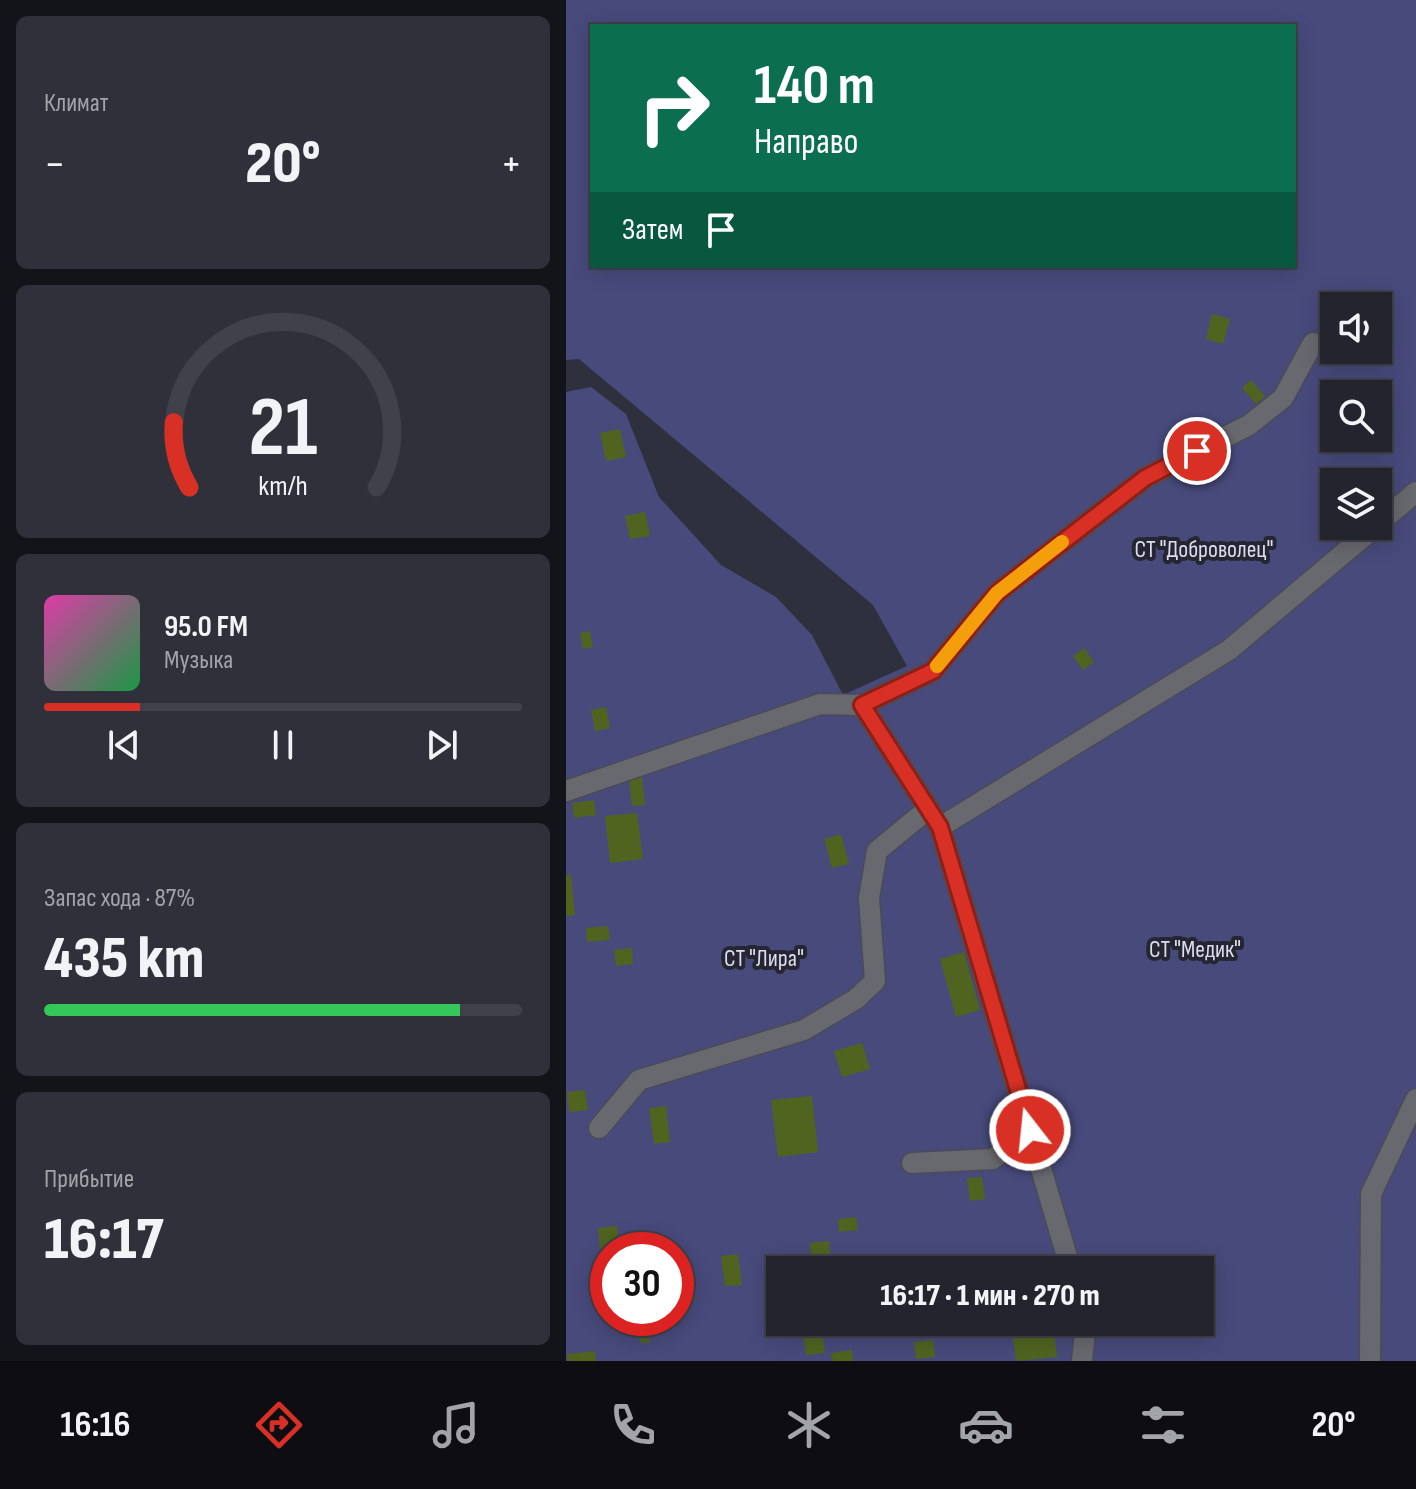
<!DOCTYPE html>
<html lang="ru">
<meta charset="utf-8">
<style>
:root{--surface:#23242e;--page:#2f303a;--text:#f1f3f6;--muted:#a3a4aa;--line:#40414a;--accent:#d93025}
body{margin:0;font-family:"Sofia Sans Condensed",sans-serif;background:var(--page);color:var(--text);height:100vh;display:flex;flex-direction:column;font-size:30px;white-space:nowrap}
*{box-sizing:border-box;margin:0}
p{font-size:26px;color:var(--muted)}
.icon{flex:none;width:44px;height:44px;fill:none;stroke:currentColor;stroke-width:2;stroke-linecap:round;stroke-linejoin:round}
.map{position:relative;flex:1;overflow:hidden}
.details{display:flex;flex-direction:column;gap:16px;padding:16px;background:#131419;width:566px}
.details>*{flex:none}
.guide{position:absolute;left:24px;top:24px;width:706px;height:244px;border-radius:0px;box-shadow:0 4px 20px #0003,0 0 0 2px var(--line);background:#0b6e4f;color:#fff;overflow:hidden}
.fabs{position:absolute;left:754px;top:292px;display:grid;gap:16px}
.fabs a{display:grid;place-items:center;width:72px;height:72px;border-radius:0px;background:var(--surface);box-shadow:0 4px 20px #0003,0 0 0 2px var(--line);font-size:40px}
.speed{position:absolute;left:24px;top:1232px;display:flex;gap:16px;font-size:40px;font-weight:700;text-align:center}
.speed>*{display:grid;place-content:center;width:104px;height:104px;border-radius:50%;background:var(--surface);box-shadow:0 4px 20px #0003,0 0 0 2px var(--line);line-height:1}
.speed .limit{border:12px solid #d22;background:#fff;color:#111}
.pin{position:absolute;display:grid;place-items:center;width:68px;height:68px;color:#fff;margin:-34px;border:4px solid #fff;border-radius:50%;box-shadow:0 2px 8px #0007}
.me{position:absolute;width:88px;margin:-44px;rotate:344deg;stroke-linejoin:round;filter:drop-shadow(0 0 6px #0008)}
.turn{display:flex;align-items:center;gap:28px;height:168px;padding:0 32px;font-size:36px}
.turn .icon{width:104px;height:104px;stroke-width:2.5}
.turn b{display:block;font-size:56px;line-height:68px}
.then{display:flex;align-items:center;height:76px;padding:0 32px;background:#0003;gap:16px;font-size:30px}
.big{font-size:60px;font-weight:800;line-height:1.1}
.details .tile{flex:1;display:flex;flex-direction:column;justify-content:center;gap:12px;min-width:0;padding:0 28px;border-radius:12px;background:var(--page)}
.details .dial{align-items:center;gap:0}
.dial svg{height:208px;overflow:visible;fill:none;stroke:var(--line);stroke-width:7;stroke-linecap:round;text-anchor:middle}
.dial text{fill:var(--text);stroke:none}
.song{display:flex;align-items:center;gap:24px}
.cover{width:96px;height:96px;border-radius:12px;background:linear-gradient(135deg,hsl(320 70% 55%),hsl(140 70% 35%))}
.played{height:8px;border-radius:4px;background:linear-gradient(90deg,var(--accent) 20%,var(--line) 20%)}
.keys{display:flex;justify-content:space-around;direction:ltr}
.heat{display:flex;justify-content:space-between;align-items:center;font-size:44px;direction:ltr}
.charge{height:12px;border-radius:6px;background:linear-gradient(90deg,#34c759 87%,var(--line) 0)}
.trip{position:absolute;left:200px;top:1256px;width:448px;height:80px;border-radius:0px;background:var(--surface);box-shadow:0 4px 20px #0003,0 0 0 2px var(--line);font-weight:800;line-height:80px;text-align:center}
.dock{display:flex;height:128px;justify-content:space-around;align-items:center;background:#0e0e12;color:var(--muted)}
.dock .icon{width:56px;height:56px}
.dock .active{color:var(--accent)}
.dock b{font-size:36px;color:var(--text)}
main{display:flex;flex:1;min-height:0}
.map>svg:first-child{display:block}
.green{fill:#484a7c;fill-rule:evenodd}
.building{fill:#506420}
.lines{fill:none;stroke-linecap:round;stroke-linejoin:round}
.minor-casing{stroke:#4a4b57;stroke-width:23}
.minor{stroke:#68686f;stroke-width:20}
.route-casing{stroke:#8d1f18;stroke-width:20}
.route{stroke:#d93025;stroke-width:14}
.slow{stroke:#f59e0b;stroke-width:14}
.labels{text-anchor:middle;stroke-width:8;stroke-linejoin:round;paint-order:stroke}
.park-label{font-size:24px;fill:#dcdef0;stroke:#252632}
</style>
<main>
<section class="details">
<div class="tile"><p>Климат</p>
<div class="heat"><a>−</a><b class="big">20°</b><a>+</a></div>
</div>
<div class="tile dial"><svg viewBox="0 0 100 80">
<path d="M14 69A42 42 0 1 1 86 69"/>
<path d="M14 69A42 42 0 0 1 8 44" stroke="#d93025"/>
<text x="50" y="56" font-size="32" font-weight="700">21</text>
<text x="50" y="72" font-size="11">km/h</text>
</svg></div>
<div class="tile">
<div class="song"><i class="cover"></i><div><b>95.0 FM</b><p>Музыка</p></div></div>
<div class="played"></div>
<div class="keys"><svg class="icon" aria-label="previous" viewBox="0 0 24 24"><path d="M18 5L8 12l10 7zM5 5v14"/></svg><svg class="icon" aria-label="pause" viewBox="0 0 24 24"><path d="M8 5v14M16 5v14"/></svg><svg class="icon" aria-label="next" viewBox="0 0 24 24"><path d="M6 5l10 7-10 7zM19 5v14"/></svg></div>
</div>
<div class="tile"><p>Запас хода · 87%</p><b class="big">435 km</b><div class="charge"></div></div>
<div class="tile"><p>Прибытие</p><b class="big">16:17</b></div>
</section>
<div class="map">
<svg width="850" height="1361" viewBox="0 0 850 1361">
<rect width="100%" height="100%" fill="#2f303d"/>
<path class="green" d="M 0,0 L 850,0 L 850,1361 L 0,1361 L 0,392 L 25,387 L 60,414 L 93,497 L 155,565 L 210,597 L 246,635 L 277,695 L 341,666 L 307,605 L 13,359 L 0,360 ZM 26,26 L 728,26 L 728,266 L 26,266 ZM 768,306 L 812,306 L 812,350 L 768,350 ZM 768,394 L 812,394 L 812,438 L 768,438 ZM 768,482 L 812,482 L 812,526 L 768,526 ZM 42,1250 L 110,1250 L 110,1318 L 42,1318 ZM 214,1270 L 634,1270 L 634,1322 L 214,1322 Z"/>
<path class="building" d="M 646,314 L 664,319 L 657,344 L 640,339 Z
M 685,380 L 699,396 L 690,404 L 676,388 Z
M 54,429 L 60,457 L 40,461 L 34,433 Z
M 79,512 L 84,536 L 64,539 L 59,516 Z
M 24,631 L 27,647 L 17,649 L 14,633 Z
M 518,648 L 528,662 L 517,670 L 507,656 Z
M 40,707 L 44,728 L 29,731 L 25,710 Z
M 76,777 L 79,805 L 66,806 L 63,779 Z
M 28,800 L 30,815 L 8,818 L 6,803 Z
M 71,813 L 77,859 L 44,863 L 39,816 Z
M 275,834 L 283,864 L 266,868 L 258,839 Z
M 5,875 L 9,915 L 0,916 L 0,876 Z
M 42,926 L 44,940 L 21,942 L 20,928 Z
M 66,948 L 67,964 L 50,966 L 48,950 Z
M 398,952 L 414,1010 L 390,1017 L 374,959 Z
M 296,1043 L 304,1069 L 276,1077 L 268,1051 Z
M 19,1090 L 22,1110 L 3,1112 L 1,1092 Z
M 246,1096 L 252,1152 L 212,1157 L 205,1100 Z
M 100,1106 L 104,1142 L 88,1144 L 83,1108 Z
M 416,1177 L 419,1199 L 404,1201 L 401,1178 Z
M 290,1217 L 292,1230 L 273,1232 L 272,1219 Z
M 51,1226 L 53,1247 L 34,1249 L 32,1228 Z
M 263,1241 L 264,1254 L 245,1257 L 244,1243 Z
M 172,1254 L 176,1285 L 159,1286 L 155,1256 Z
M 127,1280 L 129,1300 L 115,1302 L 113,1282 Z
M 445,1322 L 487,1322 L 491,1357 L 450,1361 Z
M 82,1324 L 84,1342 L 74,1343 L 72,1326 Z
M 256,1331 L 259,1353 L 240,1355 L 237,1333 Z
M 367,1340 L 369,1357 L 350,1359 L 348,1342 Z
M 286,1350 L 287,1361 L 266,1361 L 265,1353 Z
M 29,1351 L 30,1361 L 2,1361 L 1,1354 Z"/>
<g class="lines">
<g class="minor-casing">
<path id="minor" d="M 812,524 L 850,492
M 296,705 L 367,671 L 431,593 L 579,478 L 683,425 L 717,398 L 747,343
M 0,791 L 254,704 L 296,705 L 374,827 L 505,1270
M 374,827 L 663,650 L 810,526
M 33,1128 L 73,1080 L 238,1030 L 290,999 L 309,981 L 303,898 L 311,851 L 362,809
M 346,1163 L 427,1159 L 464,1130
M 516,1361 L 520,1322
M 804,1361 L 805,1194 L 850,1099"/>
</g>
<use href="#minor" class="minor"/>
</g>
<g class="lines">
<g class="route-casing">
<path id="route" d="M 464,1130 L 374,827 L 296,705 L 367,671 L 431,593 L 579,478 L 631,451"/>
</g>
<use href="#route" class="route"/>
<path class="slow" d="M 371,666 L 431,593 L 496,542"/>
</g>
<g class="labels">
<g class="park-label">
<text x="638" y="557">СТ "Доброволец"</text>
<text x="629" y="957">СТ "Медик"</text>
<text x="198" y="966">СТ "Лира"</text>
</g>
</g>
</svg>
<div class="fabs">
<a><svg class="icon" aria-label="sound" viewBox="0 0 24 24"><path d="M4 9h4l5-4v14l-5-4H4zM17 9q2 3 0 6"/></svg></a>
<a><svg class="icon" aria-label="search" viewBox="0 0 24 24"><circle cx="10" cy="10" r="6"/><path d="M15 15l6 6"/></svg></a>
<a><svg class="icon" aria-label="layers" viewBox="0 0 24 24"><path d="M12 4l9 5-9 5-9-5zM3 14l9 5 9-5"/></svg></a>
</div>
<div class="speed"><div class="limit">30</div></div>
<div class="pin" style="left:631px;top:451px;background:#d93025"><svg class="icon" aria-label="arrive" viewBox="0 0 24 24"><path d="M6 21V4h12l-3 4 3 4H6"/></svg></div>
<svg class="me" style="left:464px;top:1130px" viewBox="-20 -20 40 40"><circle r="17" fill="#d93025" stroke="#fff" stroke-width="3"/><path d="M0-11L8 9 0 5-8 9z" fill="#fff"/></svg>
<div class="trip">16:17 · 1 мин · 270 m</div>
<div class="guide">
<div class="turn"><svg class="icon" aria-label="right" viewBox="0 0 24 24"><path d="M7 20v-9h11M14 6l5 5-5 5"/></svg><div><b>140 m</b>Направо</div></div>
<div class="then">Затем<svg class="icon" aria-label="arrive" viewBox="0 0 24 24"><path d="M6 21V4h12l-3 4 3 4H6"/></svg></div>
</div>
</div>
</main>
<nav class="dock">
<b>16:16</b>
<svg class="icon active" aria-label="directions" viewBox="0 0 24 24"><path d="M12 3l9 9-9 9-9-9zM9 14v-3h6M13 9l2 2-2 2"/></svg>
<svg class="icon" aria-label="music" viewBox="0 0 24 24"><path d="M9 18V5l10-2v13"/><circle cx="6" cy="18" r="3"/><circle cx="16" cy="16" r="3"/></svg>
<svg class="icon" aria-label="phone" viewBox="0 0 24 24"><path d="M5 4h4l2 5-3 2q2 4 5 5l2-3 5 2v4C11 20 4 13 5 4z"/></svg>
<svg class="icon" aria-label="climate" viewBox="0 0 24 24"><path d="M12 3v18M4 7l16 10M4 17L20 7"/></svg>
<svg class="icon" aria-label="car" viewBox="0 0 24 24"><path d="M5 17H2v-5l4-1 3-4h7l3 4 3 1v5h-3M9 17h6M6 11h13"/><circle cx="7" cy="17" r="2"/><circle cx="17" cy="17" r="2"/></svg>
<svg class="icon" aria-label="filters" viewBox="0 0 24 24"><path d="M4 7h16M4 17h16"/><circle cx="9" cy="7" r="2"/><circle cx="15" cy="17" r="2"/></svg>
<b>20°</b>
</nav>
